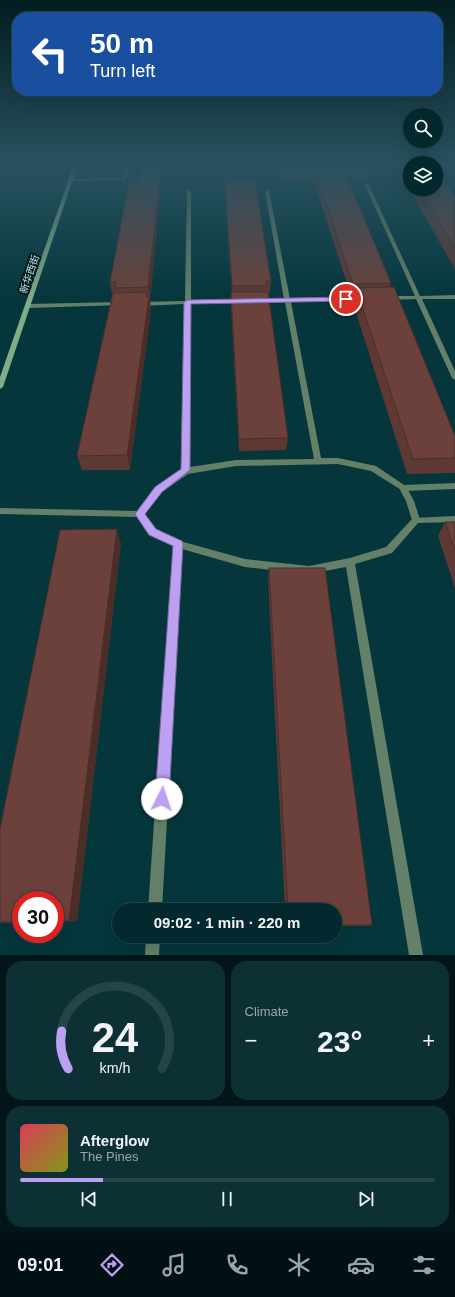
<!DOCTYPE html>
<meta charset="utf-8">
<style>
:root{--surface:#03282d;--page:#0d3035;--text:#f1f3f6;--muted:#97a6aa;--line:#244449;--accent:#bca0f2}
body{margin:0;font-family:Arial,"Noto Sans SC",sans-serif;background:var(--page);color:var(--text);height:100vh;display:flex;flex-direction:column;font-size:15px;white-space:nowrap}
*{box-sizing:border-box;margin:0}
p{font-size:13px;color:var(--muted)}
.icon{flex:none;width:22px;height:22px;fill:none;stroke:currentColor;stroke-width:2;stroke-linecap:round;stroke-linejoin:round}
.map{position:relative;height:955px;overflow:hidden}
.panel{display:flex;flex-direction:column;gap:6px;padding:6px;background:#021619;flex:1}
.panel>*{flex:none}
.banner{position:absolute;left:12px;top:12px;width:431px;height:84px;border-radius:16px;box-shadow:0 4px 16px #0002,0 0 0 1px var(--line);background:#1a4fa0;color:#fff;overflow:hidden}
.tools{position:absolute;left:403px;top:108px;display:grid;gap:8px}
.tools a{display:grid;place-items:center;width:40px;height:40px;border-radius:50%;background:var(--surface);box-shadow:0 4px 16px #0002,0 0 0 1px var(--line);font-size:20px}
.speed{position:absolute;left:12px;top:891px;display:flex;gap:8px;font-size:20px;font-weight:700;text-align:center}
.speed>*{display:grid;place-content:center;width:52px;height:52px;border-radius:50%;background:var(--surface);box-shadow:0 4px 16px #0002,0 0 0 1px var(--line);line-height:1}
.speed .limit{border:6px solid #d22;background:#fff;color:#111}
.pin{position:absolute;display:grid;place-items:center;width:34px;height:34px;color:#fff;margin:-17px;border:2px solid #fff;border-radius:50%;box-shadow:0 1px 4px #0007}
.me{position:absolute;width:44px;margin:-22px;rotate:4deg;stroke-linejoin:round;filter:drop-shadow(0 0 3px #0008)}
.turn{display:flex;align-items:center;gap:14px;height:84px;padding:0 12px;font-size:18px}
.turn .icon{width:52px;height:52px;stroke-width:2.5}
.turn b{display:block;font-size:28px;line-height:34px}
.big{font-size:30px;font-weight:700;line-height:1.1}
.panel .widget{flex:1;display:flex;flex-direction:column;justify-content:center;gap:6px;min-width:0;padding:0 14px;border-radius:16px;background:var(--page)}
.panel .dial{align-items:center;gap:0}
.dial svg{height:104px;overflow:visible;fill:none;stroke:var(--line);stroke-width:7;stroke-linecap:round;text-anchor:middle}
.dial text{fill:var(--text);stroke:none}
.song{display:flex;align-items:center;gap:12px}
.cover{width:48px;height:48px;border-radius:6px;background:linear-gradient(135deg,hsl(350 70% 55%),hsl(70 70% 35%))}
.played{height:4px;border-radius:2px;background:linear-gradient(90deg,var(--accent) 20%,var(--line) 20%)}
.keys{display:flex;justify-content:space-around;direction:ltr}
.heat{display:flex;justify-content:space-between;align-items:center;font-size:22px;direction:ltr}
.panel .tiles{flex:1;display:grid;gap:6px;grid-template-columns:1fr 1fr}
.widget:last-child{grid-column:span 2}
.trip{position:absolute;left:112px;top:903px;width:230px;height:40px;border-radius:20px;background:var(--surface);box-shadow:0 4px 16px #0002,0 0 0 1px var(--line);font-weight:700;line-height:40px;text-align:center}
.tab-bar{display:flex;height:64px;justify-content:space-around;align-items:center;background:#011012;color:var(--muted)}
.tab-bar .icon{width:28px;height:28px}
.tab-bar .active{color:var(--accent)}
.tab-bar b{font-size:18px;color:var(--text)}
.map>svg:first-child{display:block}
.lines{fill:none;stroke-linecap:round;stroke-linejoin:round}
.lane{fill:#648068;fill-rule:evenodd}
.street{fill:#648068;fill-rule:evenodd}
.secondary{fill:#81ae87;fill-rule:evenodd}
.wall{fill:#5e3833}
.shaded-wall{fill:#4c2e29}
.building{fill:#6d413b;stroke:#4c2e29}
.route{fill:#bca0f2;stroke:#7a689d}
.labels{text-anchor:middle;stroke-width:4;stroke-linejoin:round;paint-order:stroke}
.far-street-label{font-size:10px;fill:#c6e3e8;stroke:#031b1f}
</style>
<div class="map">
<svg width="455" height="955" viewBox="0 0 455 955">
<rect width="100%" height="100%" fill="#04363c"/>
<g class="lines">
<path class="lane" d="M 125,167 L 129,167 L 126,179 L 124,180 L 71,181 L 69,180 L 71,179 L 122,178 Z
M 403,485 L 406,486 L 414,501 L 420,520 L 419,522 L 416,523 L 413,522 L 412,520 L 406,501 L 399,488 L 400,486 Z"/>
<path class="street" d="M 367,184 L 369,185 L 420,296 L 455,295 L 455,299 L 422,299 L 455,371 L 455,380 L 452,378 L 416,299 L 388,300 L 385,298 L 388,296 L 415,296 L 365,185 Z
M 189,190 L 191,191 L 191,301 L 240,299 L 243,301 L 240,303 L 191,304 L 190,467 L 236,460 L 314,459 L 285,302 L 260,303 L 257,301 L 260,299 L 284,299 L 265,191 L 267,190 L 269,191 L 290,299 L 364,297 L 367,299 L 364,301 L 291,302 L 321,458 L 338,458 L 376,466 L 404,485 L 455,483 L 455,489 L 403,491 L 371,471 L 338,464 L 236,466 L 188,474 L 162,492 L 144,514 L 156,529 L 180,541 L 245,559 L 309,566 L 350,558 L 386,547 L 413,518 L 455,516 L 455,522 L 418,523 L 392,553 L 355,564 L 423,955 L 409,955 L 346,567 L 309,574 L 245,567 L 182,549 L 162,910 L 148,910 L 173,546 L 150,535 L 137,517 L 0,514 L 0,508 L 137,511 L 156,488 L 182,470 L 185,304 L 140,306 L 137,304 L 140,302 L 185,301 L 187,191 Z
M 120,302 L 123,304 L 122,305 L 28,308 L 25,306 L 28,304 Z
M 146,936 L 160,936 L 159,955 L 145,955 Z"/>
<path class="secondary" d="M 73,167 L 77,167 L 3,387 L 0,389 L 0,377 Z"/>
</g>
<path class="wall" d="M 163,167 L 150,300 L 151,311 L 130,470 L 82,470 L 77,456 L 112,295 L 110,282 Z
M 280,167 L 371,167 L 369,179 L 347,179 L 391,283 L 390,287 L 455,436 L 455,473 L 407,474 L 353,303 L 354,296 L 351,296 L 313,179 L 282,180 Z
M 225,182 L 271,281 L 270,293 L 268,293 L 288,438 L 286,450 L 239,451 L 231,306 L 231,293 L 232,293 L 225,193 Z
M 410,185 L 410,189 L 436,189 L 455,196 L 455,269 L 409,189 Z
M 445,522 L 455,522 L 455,588 L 438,536 Z
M 121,543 L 77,921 L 55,922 L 55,900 L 21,900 L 21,923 L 0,923 L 0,829 Z
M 269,568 L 372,925 L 365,926 L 335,926 L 335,910 L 285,910 L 268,581 Z"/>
<path class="shaded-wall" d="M 161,167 L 163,167 L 150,300 L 148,287 Z
M 147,292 L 149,302 L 149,297 L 151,311 L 130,470 L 127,455 Z
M 117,529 L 121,543 L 77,921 L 69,920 Z"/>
<path class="building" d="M 141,167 L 161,167 L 148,287 L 115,288 L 116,282 L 110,282 L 129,182 L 139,182 Z
M 283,167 L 371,167 L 371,168 L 343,168 L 391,283 L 353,284 L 314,168 L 283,169 Z
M 436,176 L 442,176 L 455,196 L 455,248 L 420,189 L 436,189 Z
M 255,181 L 271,281 L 266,281 L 267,286 L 232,286 L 225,182 Z
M 394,287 L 455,436 L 455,458 L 413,459 L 356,288 Z
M 147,292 L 147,297 L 149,297 L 127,455 L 77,456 L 113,293 Z
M 233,292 L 268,292 L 288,438 L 239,439 L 231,293 Z
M 445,522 L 455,522 L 455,550 Z
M 117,529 L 69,920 L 55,920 L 55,900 L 21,900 L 21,921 L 0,922 L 0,829 L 60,530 Z
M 269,568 L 325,568 L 372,925 L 335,925 L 335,910 L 288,910 Z"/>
<linearGradient id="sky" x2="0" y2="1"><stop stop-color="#021e21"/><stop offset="0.55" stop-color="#295261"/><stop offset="1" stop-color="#295261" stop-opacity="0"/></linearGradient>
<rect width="455" height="301" fill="url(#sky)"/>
<path class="route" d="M 346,297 L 349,299 L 348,301 L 191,304 L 190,470 L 162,492 L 145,514 L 156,529 L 182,541 L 183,544 L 169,799 L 167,803 L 162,805 L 157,803 L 155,799 L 173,546 L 149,535 L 135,514 L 155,487 L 181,469 L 184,302 L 188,300 Z"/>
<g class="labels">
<g class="far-street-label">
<text transform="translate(29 274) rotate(-71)" y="4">新华西街</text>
</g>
</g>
</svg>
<div class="tools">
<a><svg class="icon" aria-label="search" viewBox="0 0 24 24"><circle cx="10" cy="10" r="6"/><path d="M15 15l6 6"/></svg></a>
<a><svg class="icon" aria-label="layers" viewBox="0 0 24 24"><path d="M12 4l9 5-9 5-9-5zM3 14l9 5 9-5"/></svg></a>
</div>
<div class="speed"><div class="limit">30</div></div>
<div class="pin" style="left:346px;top:299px;background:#d93025"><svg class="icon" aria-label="arrive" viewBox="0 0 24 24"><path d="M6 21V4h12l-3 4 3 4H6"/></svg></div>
<svg class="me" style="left:162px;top:799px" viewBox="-20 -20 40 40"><circle r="19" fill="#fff"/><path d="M0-13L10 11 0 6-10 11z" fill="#bca0f2"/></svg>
<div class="trip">09:02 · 1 min · 220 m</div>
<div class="banner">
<div class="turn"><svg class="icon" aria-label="left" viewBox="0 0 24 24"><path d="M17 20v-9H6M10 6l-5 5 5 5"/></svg><div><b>50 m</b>Turn left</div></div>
</div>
</div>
<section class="panel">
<div class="tiles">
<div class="widget dial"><svg viewBox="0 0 100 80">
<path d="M14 69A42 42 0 1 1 86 69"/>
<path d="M14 69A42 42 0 0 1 9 40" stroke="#bca0f2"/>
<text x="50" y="56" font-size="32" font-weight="700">24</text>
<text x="50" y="72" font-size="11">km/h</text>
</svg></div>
<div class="widget"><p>Climate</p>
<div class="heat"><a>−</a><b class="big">23°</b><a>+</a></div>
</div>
<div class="widget">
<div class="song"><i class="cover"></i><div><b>Afterglow</b><p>The Pines</p></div></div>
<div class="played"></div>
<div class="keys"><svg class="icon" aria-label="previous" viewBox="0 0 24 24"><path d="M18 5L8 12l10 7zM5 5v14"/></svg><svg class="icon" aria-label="pause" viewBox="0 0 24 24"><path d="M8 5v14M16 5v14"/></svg><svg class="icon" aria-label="next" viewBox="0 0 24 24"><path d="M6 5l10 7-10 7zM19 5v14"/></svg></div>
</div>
</div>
</section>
<nav class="tab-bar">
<b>09:01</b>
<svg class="icon active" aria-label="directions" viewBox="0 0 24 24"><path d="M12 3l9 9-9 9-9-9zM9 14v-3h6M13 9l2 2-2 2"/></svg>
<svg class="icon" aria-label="music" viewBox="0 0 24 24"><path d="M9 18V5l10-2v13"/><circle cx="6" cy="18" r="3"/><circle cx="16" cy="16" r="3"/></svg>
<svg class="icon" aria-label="phone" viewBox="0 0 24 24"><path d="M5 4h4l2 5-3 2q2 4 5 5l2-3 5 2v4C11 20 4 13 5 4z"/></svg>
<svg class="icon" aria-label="climate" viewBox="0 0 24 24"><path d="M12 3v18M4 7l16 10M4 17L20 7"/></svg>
<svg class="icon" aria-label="car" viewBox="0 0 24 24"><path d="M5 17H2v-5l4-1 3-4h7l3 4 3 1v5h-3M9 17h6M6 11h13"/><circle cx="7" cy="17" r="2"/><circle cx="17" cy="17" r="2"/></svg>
<svg class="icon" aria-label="filters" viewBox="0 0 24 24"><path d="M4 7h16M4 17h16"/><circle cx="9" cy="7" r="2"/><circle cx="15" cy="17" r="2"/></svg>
</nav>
